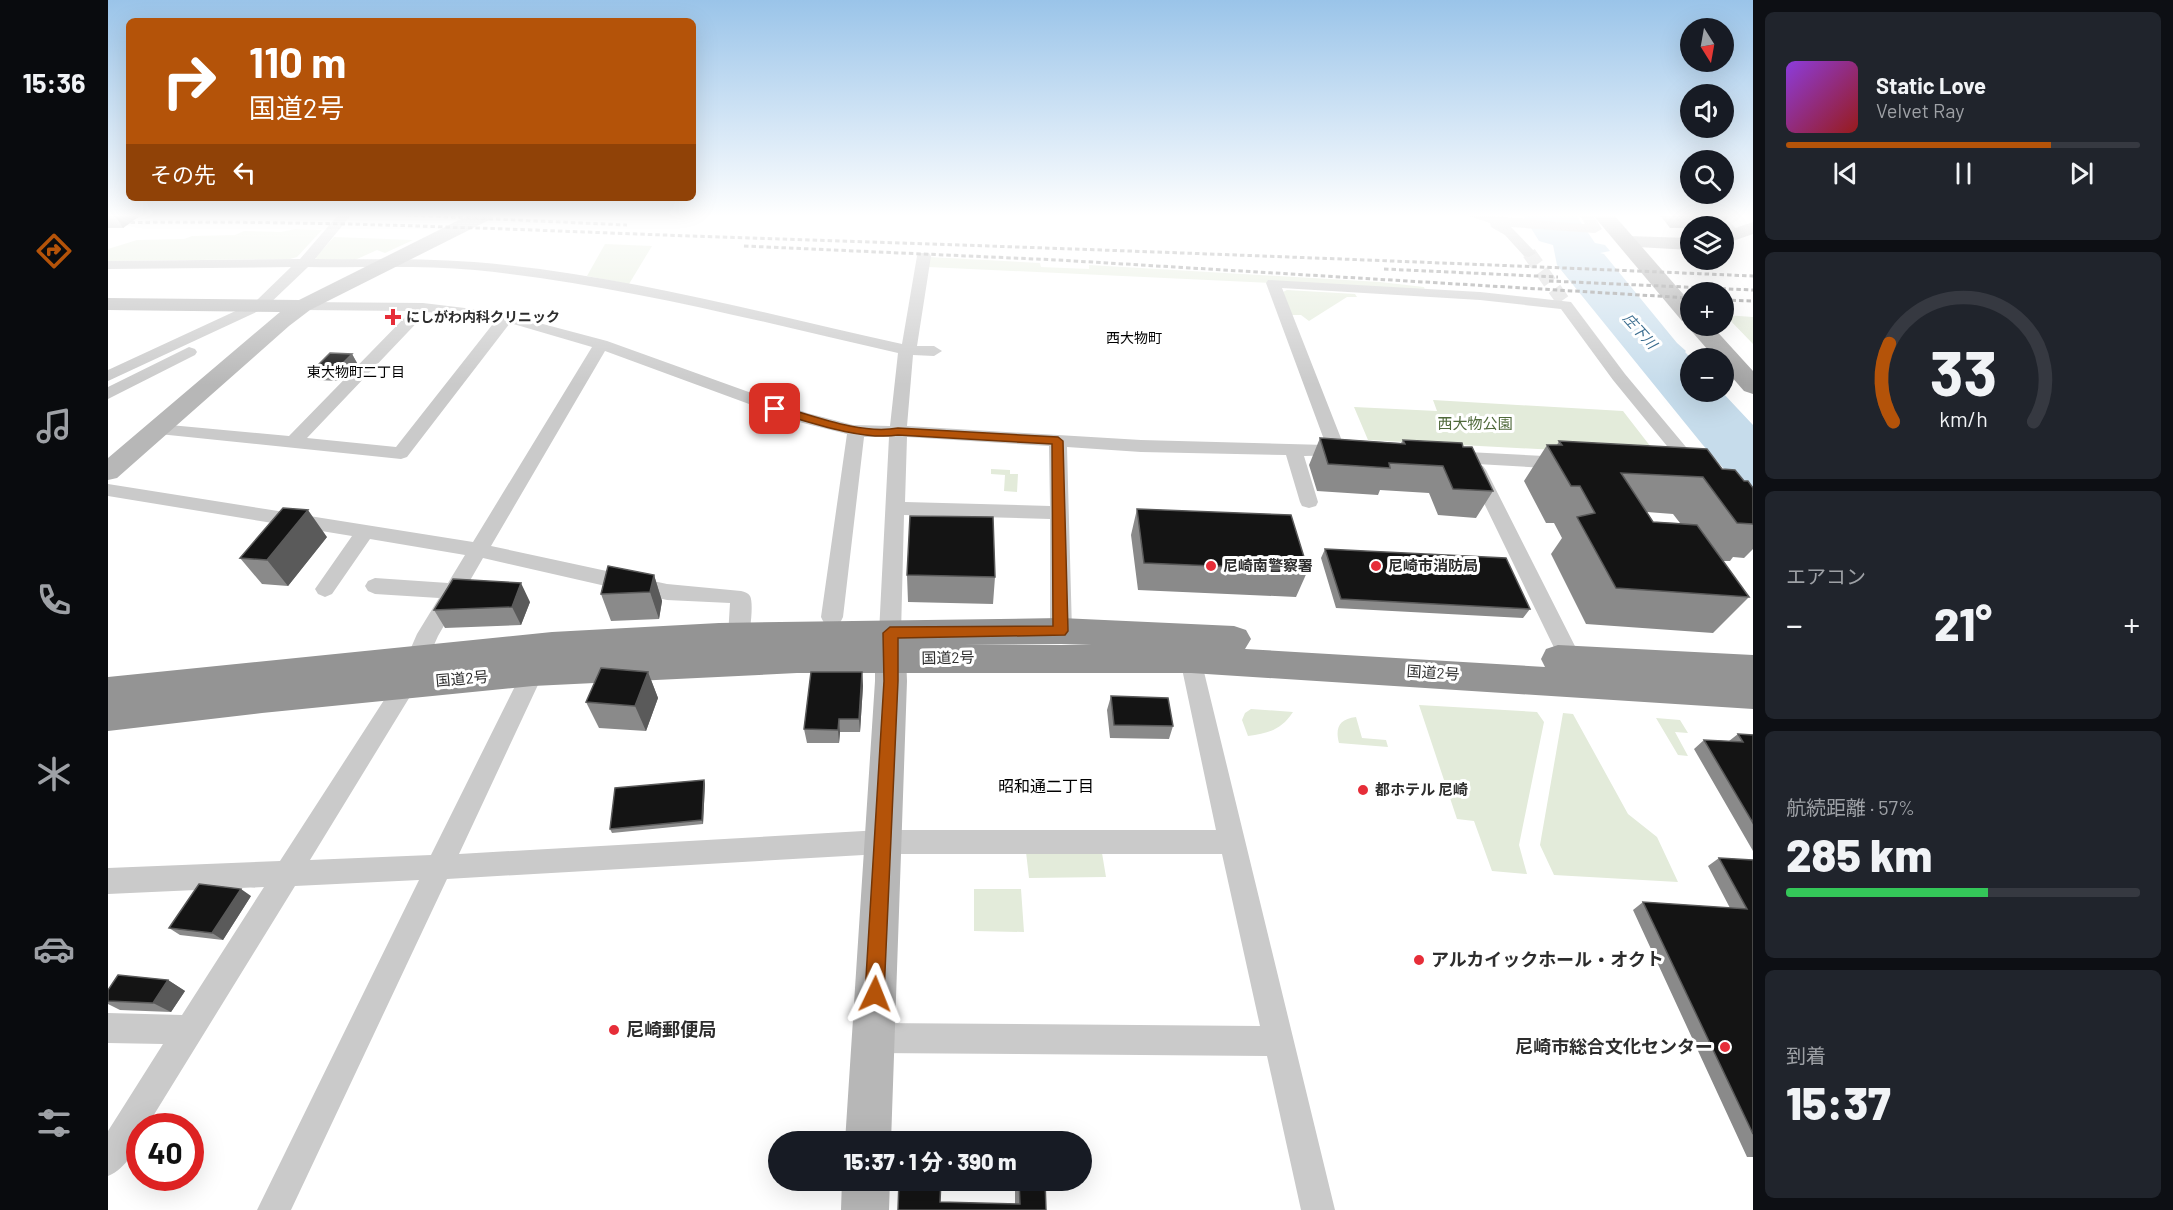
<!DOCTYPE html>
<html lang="ja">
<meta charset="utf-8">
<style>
:root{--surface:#171b24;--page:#20242c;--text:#f1f3f6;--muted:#9ea1a6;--line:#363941;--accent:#b45309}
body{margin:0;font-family:Barlow,"Noto Sans JP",sans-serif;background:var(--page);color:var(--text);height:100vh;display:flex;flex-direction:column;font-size:22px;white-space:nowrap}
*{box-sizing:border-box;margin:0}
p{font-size:20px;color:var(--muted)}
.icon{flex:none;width:33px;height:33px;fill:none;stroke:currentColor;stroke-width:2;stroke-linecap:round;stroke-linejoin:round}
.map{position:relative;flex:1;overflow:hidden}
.sheet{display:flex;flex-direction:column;gap:12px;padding:12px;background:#0d0f14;width:420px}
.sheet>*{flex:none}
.top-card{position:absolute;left:18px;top:18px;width:570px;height:183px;border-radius:9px;box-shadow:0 6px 24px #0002;background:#b45309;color:#fff;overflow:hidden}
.needle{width:39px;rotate:169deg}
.buttons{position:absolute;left:1572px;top:18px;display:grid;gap:12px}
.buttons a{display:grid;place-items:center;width:54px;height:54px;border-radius:50%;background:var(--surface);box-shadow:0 6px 24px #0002;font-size:30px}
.speed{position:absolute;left:18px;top:1113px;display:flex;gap:12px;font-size:30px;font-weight:700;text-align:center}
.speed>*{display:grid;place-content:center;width:78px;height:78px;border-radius:50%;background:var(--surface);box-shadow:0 6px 24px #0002;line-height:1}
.speed .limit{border:9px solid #d22;background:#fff;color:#111}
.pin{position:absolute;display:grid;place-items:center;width:51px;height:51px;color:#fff;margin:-26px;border-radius:12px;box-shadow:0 3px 9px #0006}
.me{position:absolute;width:66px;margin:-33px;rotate:2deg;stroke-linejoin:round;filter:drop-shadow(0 0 4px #0008)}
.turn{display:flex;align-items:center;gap:21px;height:126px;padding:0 24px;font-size:27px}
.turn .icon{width:78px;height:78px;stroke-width:2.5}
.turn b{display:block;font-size:42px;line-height:51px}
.then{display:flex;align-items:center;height:57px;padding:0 24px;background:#0003;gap:12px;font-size:22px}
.big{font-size:45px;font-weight:800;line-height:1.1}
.sheet .card{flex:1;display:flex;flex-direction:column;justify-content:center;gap:9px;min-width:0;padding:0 21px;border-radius:9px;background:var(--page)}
.sheet .dial{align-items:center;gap:0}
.dial svg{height:156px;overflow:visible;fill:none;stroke:var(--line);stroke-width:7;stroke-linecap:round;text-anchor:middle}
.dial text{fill:var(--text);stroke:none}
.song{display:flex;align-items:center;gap:18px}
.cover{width:72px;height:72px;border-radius:9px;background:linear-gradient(135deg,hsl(270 70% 55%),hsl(0 70% 35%))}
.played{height:6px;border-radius:3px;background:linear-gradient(90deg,var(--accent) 75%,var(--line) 75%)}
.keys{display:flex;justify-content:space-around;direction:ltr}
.heat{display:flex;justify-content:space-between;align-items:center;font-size:33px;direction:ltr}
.charge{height:9px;border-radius:4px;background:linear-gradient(90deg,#34c759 57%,var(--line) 0)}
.trip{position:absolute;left:660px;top:1131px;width:324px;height:60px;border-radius:30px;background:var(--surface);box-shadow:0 6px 24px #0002;font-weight:800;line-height:60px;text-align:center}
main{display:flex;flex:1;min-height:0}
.dock{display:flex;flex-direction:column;width:108px;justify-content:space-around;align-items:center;background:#090b0e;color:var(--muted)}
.dock .icon{width:42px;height:42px}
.dock .active{color:var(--accent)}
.dock b{font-size:27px;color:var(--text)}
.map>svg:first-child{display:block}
.green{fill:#e3ebda}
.water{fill:#c6dceb}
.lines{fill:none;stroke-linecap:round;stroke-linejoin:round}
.street-tunnel{stroke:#d5d5d5;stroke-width:14;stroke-dasharray:14 8;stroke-linecap:butt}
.street{fill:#cacaca;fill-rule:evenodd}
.secondary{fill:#b7b7b7;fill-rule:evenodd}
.primary{fill:#a5a5a5;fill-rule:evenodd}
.highway{fill:#949494;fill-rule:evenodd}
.rail{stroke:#828282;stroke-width:3;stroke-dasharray:4.5 3;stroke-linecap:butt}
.wall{fill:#8a8a8a;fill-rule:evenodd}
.shaded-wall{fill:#5a5a5a}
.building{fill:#141414;stroke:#5a5a5a;stroke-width:1.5}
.route{fill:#b45309;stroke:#753606;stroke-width:1.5}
.poi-dot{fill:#e62d38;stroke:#fff;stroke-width:2}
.labels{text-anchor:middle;stroke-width:6;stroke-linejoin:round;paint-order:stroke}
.far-poi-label{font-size:14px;font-weight:bold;fill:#2d2d2d;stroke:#fff;text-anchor:start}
.far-water-label{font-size:14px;font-style:italic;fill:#3b6d8f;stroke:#fff}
.far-neighbourhood-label{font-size:14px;fill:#000;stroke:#fff}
.park-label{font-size:15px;fill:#4f693a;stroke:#fff}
.poi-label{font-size:15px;font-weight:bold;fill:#2d2d2d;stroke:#fff;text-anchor:start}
.street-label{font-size:15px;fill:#2d2d2d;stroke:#fff}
.neighbourhood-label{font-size:16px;fill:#000;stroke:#fff}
.near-poi-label{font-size:18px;font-weight:bold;fill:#2d2d2d;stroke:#fff;text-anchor:start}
</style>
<main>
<nav class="dock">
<b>15:36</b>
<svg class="icon active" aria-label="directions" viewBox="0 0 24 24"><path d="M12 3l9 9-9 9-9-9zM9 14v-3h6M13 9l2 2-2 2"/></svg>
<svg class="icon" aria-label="music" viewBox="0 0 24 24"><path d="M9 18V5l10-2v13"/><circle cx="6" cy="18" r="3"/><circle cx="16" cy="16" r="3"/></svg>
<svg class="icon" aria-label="phone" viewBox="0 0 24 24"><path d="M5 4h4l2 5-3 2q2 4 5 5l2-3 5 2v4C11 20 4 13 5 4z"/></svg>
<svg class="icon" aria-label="climate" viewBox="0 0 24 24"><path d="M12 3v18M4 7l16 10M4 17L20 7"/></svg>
<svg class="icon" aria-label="car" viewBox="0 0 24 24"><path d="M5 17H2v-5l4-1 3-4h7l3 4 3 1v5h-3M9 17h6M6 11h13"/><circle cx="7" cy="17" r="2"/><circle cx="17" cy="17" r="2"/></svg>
<svg class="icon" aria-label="filters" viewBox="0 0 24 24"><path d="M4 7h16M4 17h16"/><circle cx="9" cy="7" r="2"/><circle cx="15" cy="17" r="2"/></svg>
</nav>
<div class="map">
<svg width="1645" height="1210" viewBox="0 0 1645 1210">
<rect width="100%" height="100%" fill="#fff"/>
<path class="green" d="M 187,229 L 214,230 L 189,257 L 182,259 L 0,261 L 0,249 L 29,240 L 76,239 L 84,236 L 127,235 L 136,231 L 173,232 Z
M 226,237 L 305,240 L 277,253 L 269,250 L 247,260 L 209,259 L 207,258 Z
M 497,244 L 544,246 L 521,284 L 479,276 Z
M 821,257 L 932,263 L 933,267 L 981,269 L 981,265 L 1272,282 L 1316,287 L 1317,290 L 820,267 Z
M 1179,290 L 1247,294 L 1249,297 L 1239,297 L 1201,321 L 1193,315 L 1182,315 L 1173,293 Z
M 1617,315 L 1645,317 L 1645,344 Z
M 1325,400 L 1515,411 L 1546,451 L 1541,455 L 1260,440 L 1246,407 L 1329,411 Z
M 883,469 L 902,470 L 902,474 L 910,474 L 909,492 L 896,491 L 897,475 L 883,474 Z
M 1311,705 L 1429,712 L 1436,722 L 1411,845 L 1419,874 L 1384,871 L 1366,821 L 1349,819 Z
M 1143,709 L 1185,712 C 1173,730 1161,733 1140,736 L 1134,720 L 1137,713 Z
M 1455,713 L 1465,714 L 1520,814 L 1549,837 L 1570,882 L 1446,875 L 1432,845 Z
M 1248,717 L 1254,738 L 1278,740 L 1280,747 L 1231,743 C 1227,728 1231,719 1248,717 Z
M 1548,718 L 1572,720 L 1580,733 L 1567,732 L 1580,756 L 1570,755 Z
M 918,852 L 994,853 L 998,877 L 921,878 Z
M 866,889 L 913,889 L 916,932 L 866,931 Z"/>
<path class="water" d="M 1415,215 L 1468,215 L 1487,243 L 1497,245 L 1502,251 L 1492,253 L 1496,254 L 1569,343 L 1578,351 L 1577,352 L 1583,358 L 1582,392 L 1614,392 L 1645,425 L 1645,502 L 1594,444 L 1449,265 L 1445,245 L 1431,241 Z"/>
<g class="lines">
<path class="street-tunnel" d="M 1421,253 L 1458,305"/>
<path class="street" d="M 230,215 L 243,215 L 207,259 C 259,260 313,258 366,262 C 508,273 655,313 794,344 L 809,256 L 811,253 L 821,253 L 823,256 L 809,346 L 826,346 L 834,351 L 826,356 L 805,355 L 799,426 L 1033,440 L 1218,445 L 1158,283 L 1160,280 L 1372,292 L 1463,302 L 1517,374 L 1593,465 L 1596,469 L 1593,473 L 1581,473 L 1505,380 L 1453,309 L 1372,300 L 1174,288 L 1236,446 L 1243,451 L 1240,455 L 1196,456 L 1210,502 L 1208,506 L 1201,508 L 1194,506 L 1192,502 L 1178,455 L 1033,452 L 959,447 L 964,631 L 961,637 L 953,639 L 945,637 L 942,631 L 942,519 L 796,515 L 793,633 L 790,639 L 782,641 L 774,639 L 771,633 L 781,437 L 756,437 L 735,617 L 732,623 L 724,625 L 716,623 L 713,617 L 739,434 L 687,421 L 497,351 L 383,546 L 559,584 L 633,591 C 637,592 640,593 642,596 C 646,603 642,635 639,642 L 631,644 L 623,642 L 620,636 L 622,603 L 559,600 L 375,558 L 330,636 L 306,690 L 202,860 L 323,855 L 417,666 L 425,663 L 433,666 L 436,672 L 351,854 L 773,830 L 1108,830 L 1069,645 L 1072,639 L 1080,637 L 1088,639 L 1227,1210 L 1193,1210 L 1159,1056 L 765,1053 L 754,1049 L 750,1038 L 754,1027 L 765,1023 L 1152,1026 L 1114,854 L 773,854 L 339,879 L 183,1210 L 149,1210 L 311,880 L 187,886 L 39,1126 L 32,1126 C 32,1146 18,1169 0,1176 L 0,1131 L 55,1044 L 0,1043 L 0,1013 L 74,1015 L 156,887 L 0,894 L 0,868 L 172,861 L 289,680 L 309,634 L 331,598 L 267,594 L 260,591 L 257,586 L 260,581 L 267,578 L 340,583 L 357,555 L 262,539 L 224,594 L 217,597 L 210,594 L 207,589 L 244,536 L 0,496 L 0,484 L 365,542 L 484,347 L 402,323 L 299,457 L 293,459 L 51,434 L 45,433 L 42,429 L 45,425 L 51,424 L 181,436 L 303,311 L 195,310 L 188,306 L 195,302 L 315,303 L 390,312 L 499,341 L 699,413 L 745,425 L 782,426 L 790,353 C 650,321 510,284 367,270 C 312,265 255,268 200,267 L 157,308 L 0,381 L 0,370 L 147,302 L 183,267 L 0,269 L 0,261 L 192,259 ZM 319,312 L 388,320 L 288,447 L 199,438 ZM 799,437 L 941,446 L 942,506 L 797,502 Z
M 1357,215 C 1397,215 1437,222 1477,224 L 1472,215 L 1485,215 L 1494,229 L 1487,233 L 1403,227 L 1428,253 L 1421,257 L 1416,256 L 1397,235 L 1383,227 L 1382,223 Z
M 1600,215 L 1614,215 L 1634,234 L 1627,238 L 1616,231 L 1616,226 L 1611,226 Z
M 81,347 L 87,349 L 89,352 L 87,355 L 0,399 L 0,387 Z
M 1340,451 L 1456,457 L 1462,459 L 1465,463 L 1462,467 L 1456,469 L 1369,464 L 1375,466 L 1378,470 L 1474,660 L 1471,666 L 1463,669 L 1455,666 L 1452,660 L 1360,470 L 1363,466 L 1369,464 L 1334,461 L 1331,457 L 1334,453 Z"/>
<path class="secondary" d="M 361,215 L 385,215 L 383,219 L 202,310 L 181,326 L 9,478 L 0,480 L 0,458 L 172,312 L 0,310 L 0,298 L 191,300 Z
M 1645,222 L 1645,234 L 1616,244 L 1616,232 Z
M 1519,236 L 1582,238 L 1582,250 L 1512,246 L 1509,242 L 1512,238 Z
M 782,621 L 793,625 L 797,633 L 799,681 L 783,1142 L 737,1142 L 767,681 L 767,633 L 771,625 Z
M 734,1180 L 782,1180 L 781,1210 L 733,1210 Z"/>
<path class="primary" d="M 1485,215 L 1506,215 L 1582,302 L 1582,326 L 1604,326 L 1645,371 L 1645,394 L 1636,391 L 1616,368 L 1616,358 L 1607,358 L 1579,326 L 1581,323 L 1574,321 Z"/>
<path class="highway" d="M 953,618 L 1126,626 L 1138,630 L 1143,639 L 1137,649 L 1437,667 L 1433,659 L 1438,649 L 1450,645 L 1645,655 L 1645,709 L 1083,673 L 689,673 L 425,686 L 154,713 L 0,731 L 0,677 L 444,632 L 611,623 ZM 953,644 L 984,645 L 854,645 Z"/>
<path class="rail" d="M 298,215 L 519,225
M 0,223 C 204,219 408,230 612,237 C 956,248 1301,261 1645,276
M 636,246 L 950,260 L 1582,298
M 1276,269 L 1450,277
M 1441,281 L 1645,290
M 1616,300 L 1645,301"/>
</g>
<path class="wall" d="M 0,215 L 33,215 L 15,228 L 0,228 Z
M 1552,215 L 1621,215 L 1614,226 L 1582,226 L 1582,228 L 1562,228 Z
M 244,354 L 249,363 L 231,381 L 209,380 L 204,371 Z
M 1212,438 L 1293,443 L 1295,440 L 1355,447 L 1385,491 L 1368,518 L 1330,515 L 1321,493 L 1272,490 L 1270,495 L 1209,491 L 1201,465 Z
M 1451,441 L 1614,469 L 1645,488 L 1645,549 L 1636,558 L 1625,557 L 1622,561 L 1615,561 L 1641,597 L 1605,633 L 1478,624 L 1443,554 L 1454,538 L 1446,523 L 1438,523 L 1416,481 L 1439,445 L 1449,445 ZM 1539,512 L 1565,514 L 1572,523 L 1545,522 Z
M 1029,509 L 1200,570 L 1188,597 L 1030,590 L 1023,535 Z
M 219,537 L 180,586 L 154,584 L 132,558 Z
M 1217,549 L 1422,609 L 1415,618 L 1228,608 L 1213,558 Z
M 546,575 L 554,601 L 551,619 L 503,621 L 493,594 Z
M 799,575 L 887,577 L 885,604 L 800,602 Z
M 422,602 L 413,625 L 337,628 L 326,610 Z
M 540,672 L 550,698 L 538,731 L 491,728 L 478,702 Z
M 754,672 L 755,686 L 752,732 L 732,732 L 731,743 L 699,743 L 696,729 Z
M 1003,696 L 1065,726 L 1061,739 L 1002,738 L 999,710 Z
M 1630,734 L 1645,735 L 1645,851 L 1586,749 L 1596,740 L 1621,741 Z
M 596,780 L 597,784 L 595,824 L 504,833 L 502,829 Z
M 1611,858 L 1645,860 L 1645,1157 L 1639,1157 L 1525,910 L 1535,902 L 1622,908 L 1600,866 Z
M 143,896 L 115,940 L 72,935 L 61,928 Z
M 60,980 L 77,991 L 63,1012 L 12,1010 L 0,1004 L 0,990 Z
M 904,1180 L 937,1180 L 938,1210 L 790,1210 L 808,1181 L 832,1202 L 907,1204 L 907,1184 L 904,1184 Z"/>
<path class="shaded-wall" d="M 7,215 L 33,215 L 15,228 Z
M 244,354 L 249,363 L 231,381 L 226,372 Z
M 200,510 L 219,537 L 180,586 L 159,560 Z
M 546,575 L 554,601 L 551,619 L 542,592 Z
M 413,583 L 422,602 L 413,625 L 404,607 Z
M 540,672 L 550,698 L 538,731 L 527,706 Z
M 754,672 L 755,686 L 752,732 L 751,719 Z
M 731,719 L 732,732 L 731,743 L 730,730 Z
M 596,780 L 597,784 L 595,824 L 594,820 Z
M 133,889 L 143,896 L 115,940 L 104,933 Z
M 60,980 L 77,991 L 63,1012 L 45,1003 Z"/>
<path class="building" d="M 222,353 L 244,354 L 226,372 L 204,371 Z
M 1212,438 L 1297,444 L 1295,440 L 1354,443 L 1355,447 L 1364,447 L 1385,491 L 1345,489 L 1335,466 L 1281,463 L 1282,468 L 1220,464 Z
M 1451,441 L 1599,449 L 1614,469 L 1627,470 L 1636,481 L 1640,481 L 1645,488 L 1645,524 L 1629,523 L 1595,477 L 1513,473 L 1545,522 L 1589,525 L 1641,597 L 1508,588 L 1469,517 L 1487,513 L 1472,486 L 1463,486 L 1439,445 L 1454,445 Z
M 175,508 L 200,510 L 159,560 L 132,558 Z
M 1029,509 L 1183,515 L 1200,570 L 1036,563 Z
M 802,516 L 885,517 L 887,577 L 799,575 Z
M 1217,549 L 1398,558 L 1422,609 L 1233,599 Z
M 500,566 L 546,575 L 542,592 L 493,594 Z
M 345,579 L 413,583 L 404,607 L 326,610 Z
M 493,668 L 540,672 L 527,706 L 478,702 Z
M 703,672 L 754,672 L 751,719 L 731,719 L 730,730 L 696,729 Z
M 1003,696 L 1060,698 L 1065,726 L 1006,725 Z
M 1630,734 L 1645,735 L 1645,823 L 1596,740 L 1635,742 Z
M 596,780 L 594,820 L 502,829 L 507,788 Z
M 1611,858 L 1645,860 L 1645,1134 L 1535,902 L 1639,909 Z
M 91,884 L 133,889 L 104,933 L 61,928 Z
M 10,975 L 60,980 L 45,1003 L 0,1001 L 0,990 Z
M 808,1180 L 833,1180 L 832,1202 L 912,1204 L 911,1180 L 937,1180 L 938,1210 L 790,1210 L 791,1181 L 808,1181 Z"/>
<linearGradient id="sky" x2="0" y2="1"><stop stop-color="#9ac4e9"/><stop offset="0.56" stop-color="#fff"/><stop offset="1" stop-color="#fff" stop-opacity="0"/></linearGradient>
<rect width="1645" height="385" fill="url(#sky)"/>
<path class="route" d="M 667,405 C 704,415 752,435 790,428 L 950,437 L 955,441 L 960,631 L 957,635 L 790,638 L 790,681 L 776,994 L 773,1001 L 767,1004 L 760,1001 L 757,994 L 776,681 L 775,633 L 782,627 L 945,626 L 944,444 L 790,435 C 754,441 698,421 663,411 L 661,409 Z"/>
<g class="poi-dot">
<path d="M282 308h6v6h6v6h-6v6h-6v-6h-6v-6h6z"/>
<circle cx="1103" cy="566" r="6"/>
<circle cx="1268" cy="566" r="6"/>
<circle cx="1255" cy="790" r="6"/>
<circle cx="1311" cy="960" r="6"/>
<circle cx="506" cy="1030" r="6"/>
<circle cx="1617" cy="1047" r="6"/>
</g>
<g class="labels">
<g class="far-poi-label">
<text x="298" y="322">にしがわ内科クリニック</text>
</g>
<g class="far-water-label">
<text transform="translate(1532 331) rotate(48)" y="5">庄下川</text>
</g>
<g class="far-neighbourhood-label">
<text x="1026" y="343">西大物町</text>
<text x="248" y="377">東大物町二丁目</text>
</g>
<g class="park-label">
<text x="1367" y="429">西大物公園</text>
</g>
<g class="poi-label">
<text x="1115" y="571">尼崎南警察署</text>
<text x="1280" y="571">尼崎市消防局</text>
<text x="1267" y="795">都ホテル 尼崎</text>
</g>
<g class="street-label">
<text transform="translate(840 658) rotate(-1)" y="5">国道2号</text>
<text transform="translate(1325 673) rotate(4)" y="5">国道2号</text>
<text transform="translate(354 679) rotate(-5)" y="5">国道2号</text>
</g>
<g class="neighbourhood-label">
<text x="938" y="792">昭和通二丁目</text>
</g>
<g class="near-poi-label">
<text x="1323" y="966">アルカイックホール・オクト</text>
<text x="518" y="1036">尼崎郵便局</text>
<text x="1605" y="1053" text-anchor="end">尼崎市総合文化センター</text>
</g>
</g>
</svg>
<div class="buttons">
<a><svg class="needle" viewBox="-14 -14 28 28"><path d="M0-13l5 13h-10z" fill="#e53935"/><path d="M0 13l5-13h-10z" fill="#9ea1a6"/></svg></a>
<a><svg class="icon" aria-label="sound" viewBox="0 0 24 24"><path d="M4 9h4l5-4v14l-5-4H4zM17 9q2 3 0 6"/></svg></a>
<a><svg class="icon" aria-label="search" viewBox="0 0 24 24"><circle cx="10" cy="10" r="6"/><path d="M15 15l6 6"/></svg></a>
<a><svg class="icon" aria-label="layers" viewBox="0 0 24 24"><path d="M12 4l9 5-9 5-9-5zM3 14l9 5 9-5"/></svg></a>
<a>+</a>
<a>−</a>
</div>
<div class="speed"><div class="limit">40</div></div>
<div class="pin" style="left:667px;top:409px;background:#d93025"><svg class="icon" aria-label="arrive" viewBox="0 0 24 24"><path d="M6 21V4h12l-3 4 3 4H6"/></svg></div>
<svg class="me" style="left:767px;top:994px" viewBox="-20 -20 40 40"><path d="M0-17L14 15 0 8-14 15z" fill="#b45309" stroke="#fff" stroke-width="4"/></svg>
<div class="trip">15:37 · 1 分 · 390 m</div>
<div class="top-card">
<div class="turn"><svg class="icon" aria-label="right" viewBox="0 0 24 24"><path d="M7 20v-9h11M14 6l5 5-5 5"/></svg><div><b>110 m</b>国道2号</div></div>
<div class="then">その先<svg class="icon" aria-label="left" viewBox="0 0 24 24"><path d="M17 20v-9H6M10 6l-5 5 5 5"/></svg></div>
</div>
</div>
<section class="sheet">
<div class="card">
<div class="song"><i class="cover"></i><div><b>Static Love</b><p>Velvet Ray</p></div></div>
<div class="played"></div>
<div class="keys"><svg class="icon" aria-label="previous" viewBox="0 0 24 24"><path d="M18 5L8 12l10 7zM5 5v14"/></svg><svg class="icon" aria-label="pause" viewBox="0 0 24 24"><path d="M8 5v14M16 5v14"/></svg><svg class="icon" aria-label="next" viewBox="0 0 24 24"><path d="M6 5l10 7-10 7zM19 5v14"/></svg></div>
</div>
<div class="card dial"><svg viewBox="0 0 100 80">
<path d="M14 69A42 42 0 1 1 86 69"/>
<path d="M14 69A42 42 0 0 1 12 29" stroke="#b45309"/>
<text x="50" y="56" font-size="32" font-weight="700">33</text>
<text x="50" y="72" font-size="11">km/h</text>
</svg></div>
<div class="card"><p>エアコン</p>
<div class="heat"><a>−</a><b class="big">21°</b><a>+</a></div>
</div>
<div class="card"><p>航続距離 · 57%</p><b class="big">285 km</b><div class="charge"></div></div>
<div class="card"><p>到着</p><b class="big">15:37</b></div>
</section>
</main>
